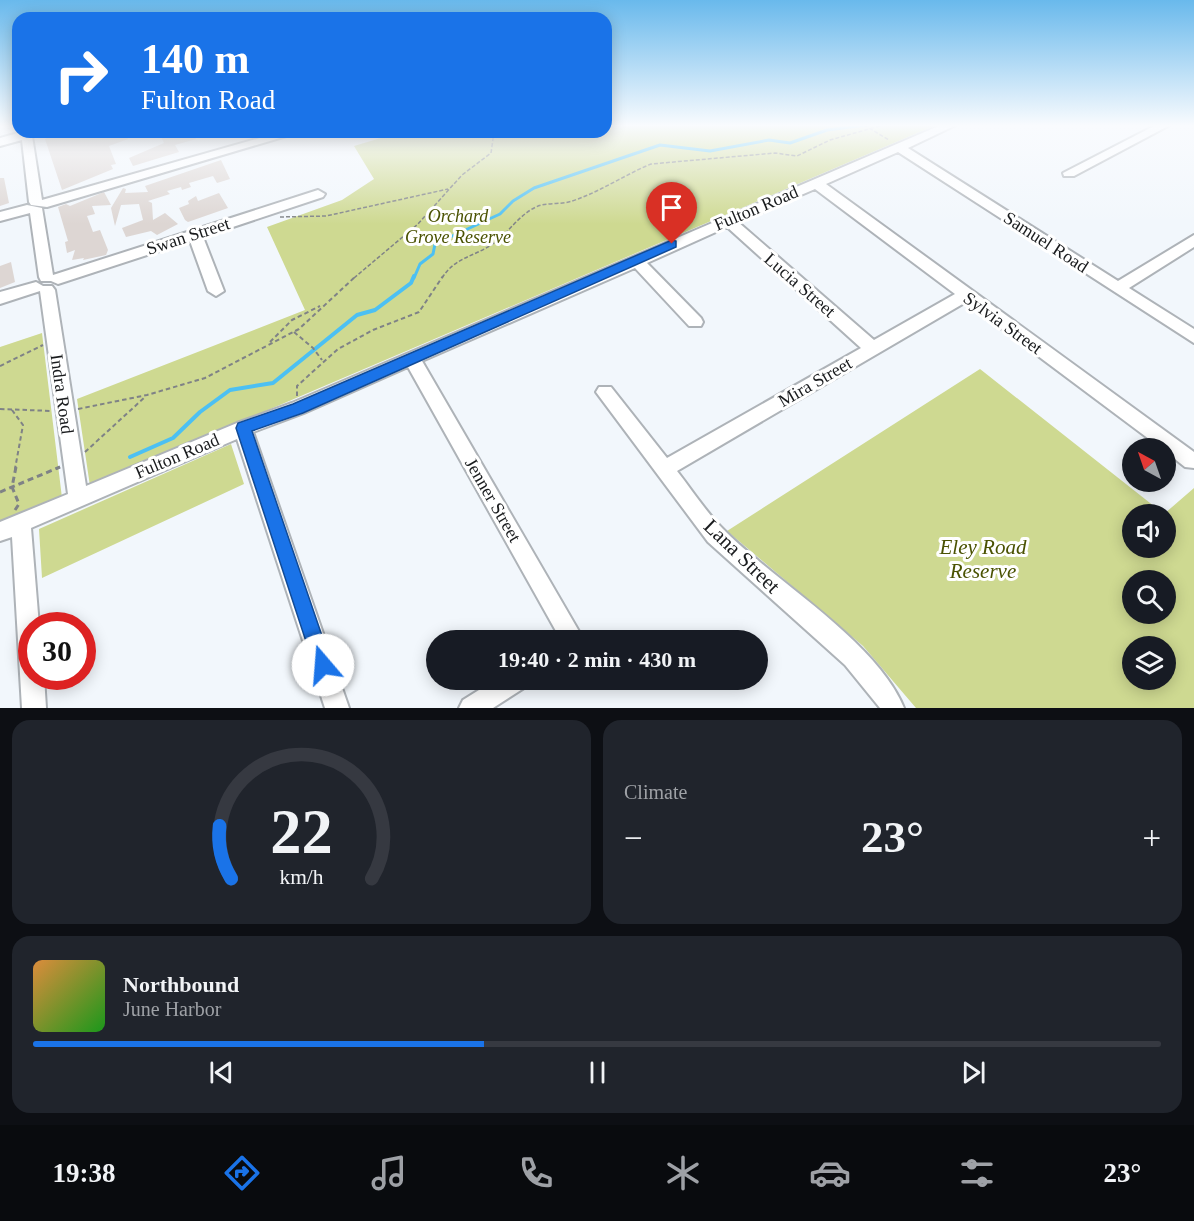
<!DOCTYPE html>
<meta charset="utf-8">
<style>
:root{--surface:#171b24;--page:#20242c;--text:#f1f3f6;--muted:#9ea1a6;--line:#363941;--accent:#1a73e8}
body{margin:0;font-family:"Times New Roman",serif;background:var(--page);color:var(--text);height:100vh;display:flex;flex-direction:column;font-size:22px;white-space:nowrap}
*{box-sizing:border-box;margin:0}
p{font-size:20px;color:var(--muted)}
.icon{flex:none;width:33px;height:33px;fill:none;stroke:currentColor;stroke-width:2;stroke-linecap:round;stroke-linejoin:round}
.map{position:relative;height:708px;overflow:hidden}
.details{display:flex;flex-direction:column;gap:12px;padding:12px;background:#0d0f14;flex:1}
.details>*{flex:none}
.guide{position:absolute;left:12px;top:12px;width:600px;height:126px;border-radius:18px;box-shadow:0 3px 15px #0003;background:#1a73e8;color:#fff;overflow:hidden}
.needle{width:39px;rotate:320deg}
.fabs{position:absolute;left:1122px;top:438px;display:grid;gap:12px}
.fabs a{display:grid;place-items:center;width:54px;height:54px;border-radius:50%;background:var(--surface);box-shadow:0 3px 15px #0003;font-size:30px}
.speed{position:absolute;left:18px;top:612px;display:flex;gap:12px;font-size:30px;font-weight:700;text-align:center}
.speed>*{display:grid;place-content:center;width:78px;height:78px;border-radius:50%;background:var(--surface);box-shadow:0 3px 15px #0003;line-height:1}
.speed .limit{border:9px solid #d22;background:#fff;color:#111}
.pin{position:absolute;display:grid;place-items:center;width:51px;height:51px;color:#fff;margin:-62px -26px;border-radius:50% 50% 50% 0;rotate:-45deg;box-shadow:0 0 6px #0007}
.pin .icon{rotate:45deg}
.me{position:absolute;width:66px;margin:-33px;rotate:342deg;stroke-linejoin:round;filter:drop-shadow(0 0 4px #0008)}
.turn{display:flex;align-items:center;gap:21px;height:126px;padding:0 30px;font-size:27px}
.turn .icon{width:78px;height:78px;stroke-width:2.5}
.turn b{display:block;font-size:42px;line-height:51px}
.big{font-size:45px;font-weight:600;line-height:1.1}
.details .widget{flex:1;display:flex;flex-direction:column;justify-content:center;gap:9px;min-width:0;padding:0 21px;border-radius:18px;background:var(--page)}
.details .dial{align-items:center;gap:0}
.dial svg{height:156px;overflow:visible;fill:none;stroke:var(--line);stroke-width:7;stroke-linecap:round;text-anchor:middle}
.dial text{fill:var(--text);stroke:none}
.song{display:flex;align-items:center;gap:18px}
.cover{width:72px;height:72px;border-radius:9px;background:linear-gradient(135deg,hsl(30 70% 55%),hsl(120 70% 35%))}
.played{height:6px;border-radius:3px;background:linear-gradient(90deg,var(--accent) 40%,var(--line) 40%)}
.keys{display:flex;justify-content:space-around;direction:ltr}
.heat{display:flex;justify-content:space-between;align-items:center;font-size:33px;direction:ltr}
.details .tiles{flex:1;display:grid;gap:12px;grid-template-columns:1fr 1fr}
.widget:last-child{grid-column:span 2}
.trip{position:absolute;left:426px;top:630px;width:342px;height:60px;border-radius:30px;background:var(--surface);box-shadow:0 3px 15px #0003;font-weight:600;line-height:60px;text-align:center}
.tabs{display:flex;height:96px;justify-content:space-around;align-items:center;background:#090b0e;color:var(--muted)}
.tabs .icon{width:42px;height:42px}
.tabs .on{color:var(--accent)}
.tabs b{font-size:27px;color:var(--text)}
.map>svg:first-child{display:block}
.green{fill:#ced991;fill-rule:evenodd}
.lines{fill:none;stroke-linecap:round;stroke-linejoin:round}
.stream-far1{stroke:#4cc0f3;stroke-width:3}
.stream{stroke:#4cc0f3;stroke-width:4}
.building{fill:#ddd6d3}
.minor-casing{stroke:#aeb3b8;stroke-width:4}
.path-far2{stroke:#7f8286;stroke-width:1.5;stroke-dasharray:4 2;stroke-linecap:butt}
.path-far1{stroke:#7f8286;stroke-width:2;stroke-dasharray:4.5 3;stroke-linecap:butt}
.path{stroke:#7f8286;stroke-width:3;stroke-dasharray:6 4;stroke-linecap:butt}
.minor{fill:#fff;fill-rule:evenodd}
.route{fill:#1a73e8;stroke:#114b97;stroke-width:1.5}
.labels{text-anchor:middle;stroke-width:6;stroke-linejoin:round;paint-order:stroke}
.street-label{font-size:18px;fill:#191b1d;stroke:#fff}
.park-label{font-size:18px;font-style:italic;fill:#4a5202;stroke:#fff}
.near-park-label{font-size:21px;font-style:italic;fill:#4a5202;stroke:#fff}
.near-street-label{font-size:21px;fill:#191b1d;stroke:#fff}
</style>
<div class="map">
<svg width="1194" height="708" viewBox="0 0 1194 708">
<rect width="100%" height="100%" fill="#f2f7fc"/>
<path class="green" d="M 606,125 L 936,125 L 90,486 L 77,399 L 305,310 L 267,227 L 342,200 L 374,179 L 354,146 L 401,132 L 606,132 Z
M 42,333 L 62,498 L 0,525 L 0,347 Z
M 980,369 L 1164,514 L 1194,488 L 1194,708 L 916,708 L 863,646 L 727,531 ZM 1166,514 L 1166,548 L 1132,548 L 1132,514 ZM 1166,580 L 1166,614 L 1132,614 L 1132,580 ZM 1166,646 L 1166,680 L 1132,680 L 1132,646 Z
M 231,444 L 244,484 L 42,578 L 39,529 Z"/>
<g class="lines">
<path class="stream-far1" d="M 414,278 L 420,264 L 433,254 L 435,244 L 500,214 L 513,201 L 534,188 L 660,145 L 710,151 L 769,140 L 790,143 L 827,130 L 865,125"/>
<path class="stream" d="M 130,457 L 173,438 L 200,412 L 230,390 L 273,383 L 357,315 L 375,310 L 411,283 L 414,276"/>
</g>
<path class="building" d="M 58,132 L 124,132 L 128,139 L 109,146 L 116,164 L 111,165 L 113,169 L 62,190 L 45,139 Z
M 159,132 L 193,132 L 196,139 L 175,145 L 179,152 L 133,166 L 129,158 L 164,143 Z
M 221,160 L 230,179 L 217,183 L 213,176 L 189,183 L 191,187 L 182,190 L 181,187 L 167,191 L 170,194 L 148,201 L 152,203 L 153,220 L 165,213 L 178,224 L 157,235 L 151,231 L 126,237 L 122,228 L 143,220 L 139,204 L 121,205 L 115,226 L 111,208 L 123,188 L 126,189 L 125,193 L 148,192 L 145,186 Z
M 0,178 L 4,178 L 9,203 L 0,206 Z
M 104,192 L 111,205 L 92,206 L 95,214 L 87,216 L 93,232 L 100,230 L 108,250 L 106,255 L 83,260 L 84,258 L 72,260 L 75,250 L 67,253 L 65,242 L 68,241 L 58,207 L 66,204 L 70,206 Z
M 219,193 L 228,208 L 188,222 L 185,220 L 179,208 L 189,204 L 188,201 L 196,196 L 198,201 Z
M 11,262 L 15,282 L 0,288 L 0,266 Z"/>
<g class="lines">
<g class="minor-casing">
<path id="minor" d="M 941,125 L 956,125 L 908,148 L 1118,281 L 1194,235 L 1194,247 L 1129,288 L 1194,329 L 1194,343 L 898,152 L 826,184 L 1194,452 L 1194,468 L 1185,467 L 1166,452 L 1166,448 L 1161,448 L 966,302 L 677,471 C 692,490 706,512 723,529 C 774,581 877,641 904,708 L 880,708 L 845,665 L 708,542 L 596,392 L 599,387 L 611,387 L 667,458 L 861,348 L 727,227 L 647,263 L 701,318 L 703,322 L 701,326 L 689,326 L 635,268 L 422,361 L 584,640 L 561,640 L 408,367 L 304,413 L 253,432 L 349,708 L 325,708 L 237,439 L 31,528 L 39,626 L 32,626 L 32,676 L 44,676 L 46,708 L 22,708 L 12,537 L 0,541 L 0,522 L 68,494 L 40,291 L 0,304 L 0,292 L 36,282 L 43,286 L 52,286 L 55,290 L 86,486 L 237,423 L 292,403 ZM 815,189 L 955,294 L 874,340 L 738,222 Z
M 1156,125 L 1170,125 L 1074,176 L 1064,176 L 1063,173 Z
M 281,132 L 300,132 L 47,207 L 31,205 L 29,202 L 22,140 L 0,146 L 0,138 L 18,133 L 32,136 L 42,200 Z
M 318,190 L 325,194 L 323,197 L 203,237 L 224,291 L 216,296 L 208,291 L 190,241 L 58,284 L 51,281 L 41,281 L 39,277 L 30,213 L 0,221 L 0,212 L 27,205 L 42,208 L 53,275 Z
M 495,680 L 528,680 L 524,688 L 493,708 L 459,708 L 463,700 Z"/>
</g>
<path class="path-far2" d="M 864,125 L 889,140
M 280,217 L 326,216 L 448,189
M 354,278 L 418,224 L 462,175 L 491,153 L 494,132
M 442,278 C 456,256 475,257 494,243 C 509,232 519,215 536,207 C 546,202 561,205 572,201 C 600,192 624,175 651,164 L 775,153 L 797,156 L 830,140 L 883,125"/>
<path class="path-far1" d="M 294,332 L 313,348 L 322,360
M 270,342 L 292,320 L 320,306
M 0,366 L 43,345
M 297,396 L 297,386 L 338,349 L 373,330 L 419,312 L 443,276
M 0,409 L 52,411
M 78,409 L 147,395 L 205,378 L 299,329 L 356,276
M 12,410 L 23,425 L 15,469
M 85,452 L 145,397
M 56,469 L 60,467"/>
<path class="path" d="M 0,492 L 60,467
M 15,510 L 19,504 L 12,487 L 16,467"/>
<use href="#minor" class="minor"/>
</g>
<linearGradient id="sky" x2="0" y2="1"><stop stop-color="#69b9ec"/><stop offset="0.56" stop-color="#f9fbfe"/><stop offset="1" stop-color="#f9fbfe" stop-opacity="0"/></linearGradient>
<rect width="1194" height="224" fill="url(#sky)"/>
<path class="route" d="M 672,240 L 676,241 L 676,247 L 303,413 L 252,431 L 332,665 L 329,672 L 323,674 L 316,672 L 236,428 L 238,423 L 293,404 Z"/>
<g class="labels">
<g class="street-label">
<text transform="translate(756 208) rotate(-23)" y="6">Fulton Road</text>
<text transform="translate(188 236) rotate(-18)" y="6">Swan Street</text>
<text transform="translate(1046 242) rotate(33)" y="6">Samuel Road</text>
<text transform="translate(800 285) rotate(41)" y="6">Lucia Street</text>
<text transform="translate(1003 323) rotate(36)" y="6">Sylvia Street</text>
<text transform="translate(815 382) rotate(-30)" y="6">Mira Street</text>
<text transform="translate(62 394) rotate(82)" y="6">Indra Road</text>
<text transform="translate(177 456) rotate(-23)" y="6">Fulton Road</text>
<text transform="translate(493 500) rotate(60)" y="6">Jenner Street</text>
</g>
<g class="park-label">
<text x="458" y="222">Orchard<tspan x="458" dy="21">Grove Reserve</tspan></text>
</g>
<g class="near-park-label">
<text x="983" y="554">Eley Road<tspan x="983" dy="24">Reserve</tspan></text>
</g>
<g class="near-street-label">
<text transform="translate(742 556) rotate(44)" y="7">Lana Street</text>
</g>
</g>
</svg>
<div class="fabs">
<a><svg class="needle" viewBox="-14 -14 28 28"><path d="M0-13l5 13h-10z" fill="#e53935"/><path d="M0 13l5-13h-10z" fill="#9ea1a6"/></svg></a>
<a><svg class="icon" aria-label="sound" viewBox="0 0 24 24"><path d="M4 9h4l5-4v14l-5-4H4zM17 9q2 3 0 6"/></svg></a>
<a><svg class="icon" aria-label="search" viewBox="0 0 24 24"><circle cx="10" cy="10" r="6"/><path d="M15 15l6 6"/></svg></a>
<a><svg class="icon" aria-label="layers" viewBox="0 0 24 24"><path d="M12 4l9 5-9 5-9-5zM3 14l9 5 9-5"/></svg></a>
</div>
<div class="speed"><div class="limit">30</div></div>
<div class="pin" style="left:672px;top:244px;background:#d93025"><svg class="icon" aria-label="arrive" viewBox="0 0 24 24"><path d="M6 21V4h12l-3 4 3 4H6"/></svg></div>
<svg class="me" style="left:323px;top:665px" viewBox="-20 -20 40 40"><circle r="19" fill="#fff"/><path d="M0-13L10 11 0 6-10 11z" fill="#1a73e8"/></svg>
<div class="trip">19:40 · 2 min · 430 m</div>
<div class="guide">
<div class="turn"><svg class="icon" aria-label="right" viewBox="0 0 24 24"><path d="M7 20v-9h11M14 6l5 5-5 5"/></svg><div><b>140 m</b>Fulton Road</div></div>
</div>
</div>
<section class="details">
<div class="tiles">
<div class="widget dial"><svg viewBox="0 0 100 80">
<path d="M14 69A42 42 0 1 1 86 69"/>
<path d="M14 69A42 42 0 0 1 8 42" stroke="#1a73e8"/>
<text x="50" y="56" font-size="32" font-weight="700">22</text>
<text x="50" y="72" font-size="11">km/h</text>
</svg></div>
<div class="widget"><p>Climate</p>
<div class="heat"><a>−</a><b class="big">23°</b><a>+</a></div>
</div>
<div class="widget">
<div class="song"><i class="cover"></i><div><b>Northbound</b><p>June Harbor</p></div></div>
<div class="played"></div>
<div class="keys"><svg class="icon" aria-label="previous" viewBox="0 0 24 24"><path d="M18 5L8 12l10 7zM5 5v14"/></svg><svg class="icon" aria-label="pause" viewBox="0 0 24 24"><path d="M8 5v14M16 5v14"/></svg><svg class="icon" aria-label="next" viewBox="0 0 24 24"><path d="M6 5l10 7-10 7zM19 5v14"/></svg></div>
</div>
</div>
</section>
<nav class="tabs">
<b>19:38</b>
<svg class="icon on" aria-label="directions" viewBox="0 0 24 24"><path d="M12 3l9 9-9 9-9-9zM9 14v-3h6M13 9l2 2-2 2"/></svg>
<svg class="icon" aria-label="music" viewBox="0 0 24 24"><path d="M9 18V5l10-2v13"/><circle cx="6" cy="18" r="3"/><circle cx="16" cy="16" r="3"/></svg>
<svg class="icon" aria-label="phone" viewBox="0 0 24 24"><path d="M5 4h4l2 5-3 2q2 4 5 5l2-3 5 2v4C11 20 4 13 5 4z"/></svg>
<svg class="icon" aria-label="climate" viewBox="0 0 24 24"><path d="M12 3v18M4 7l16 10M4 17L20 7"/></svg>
<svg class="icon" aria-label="car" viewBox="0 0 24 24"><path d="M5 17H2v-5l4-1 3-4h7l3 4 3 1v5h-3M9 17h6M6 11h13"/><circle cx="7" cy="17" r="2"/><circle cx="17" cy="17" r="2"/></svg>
<svg class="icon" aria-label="filters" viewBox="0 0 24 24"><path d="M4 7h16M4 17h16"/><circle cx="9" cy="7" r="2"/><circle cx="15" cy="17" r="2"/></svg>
<b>23°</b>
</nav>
